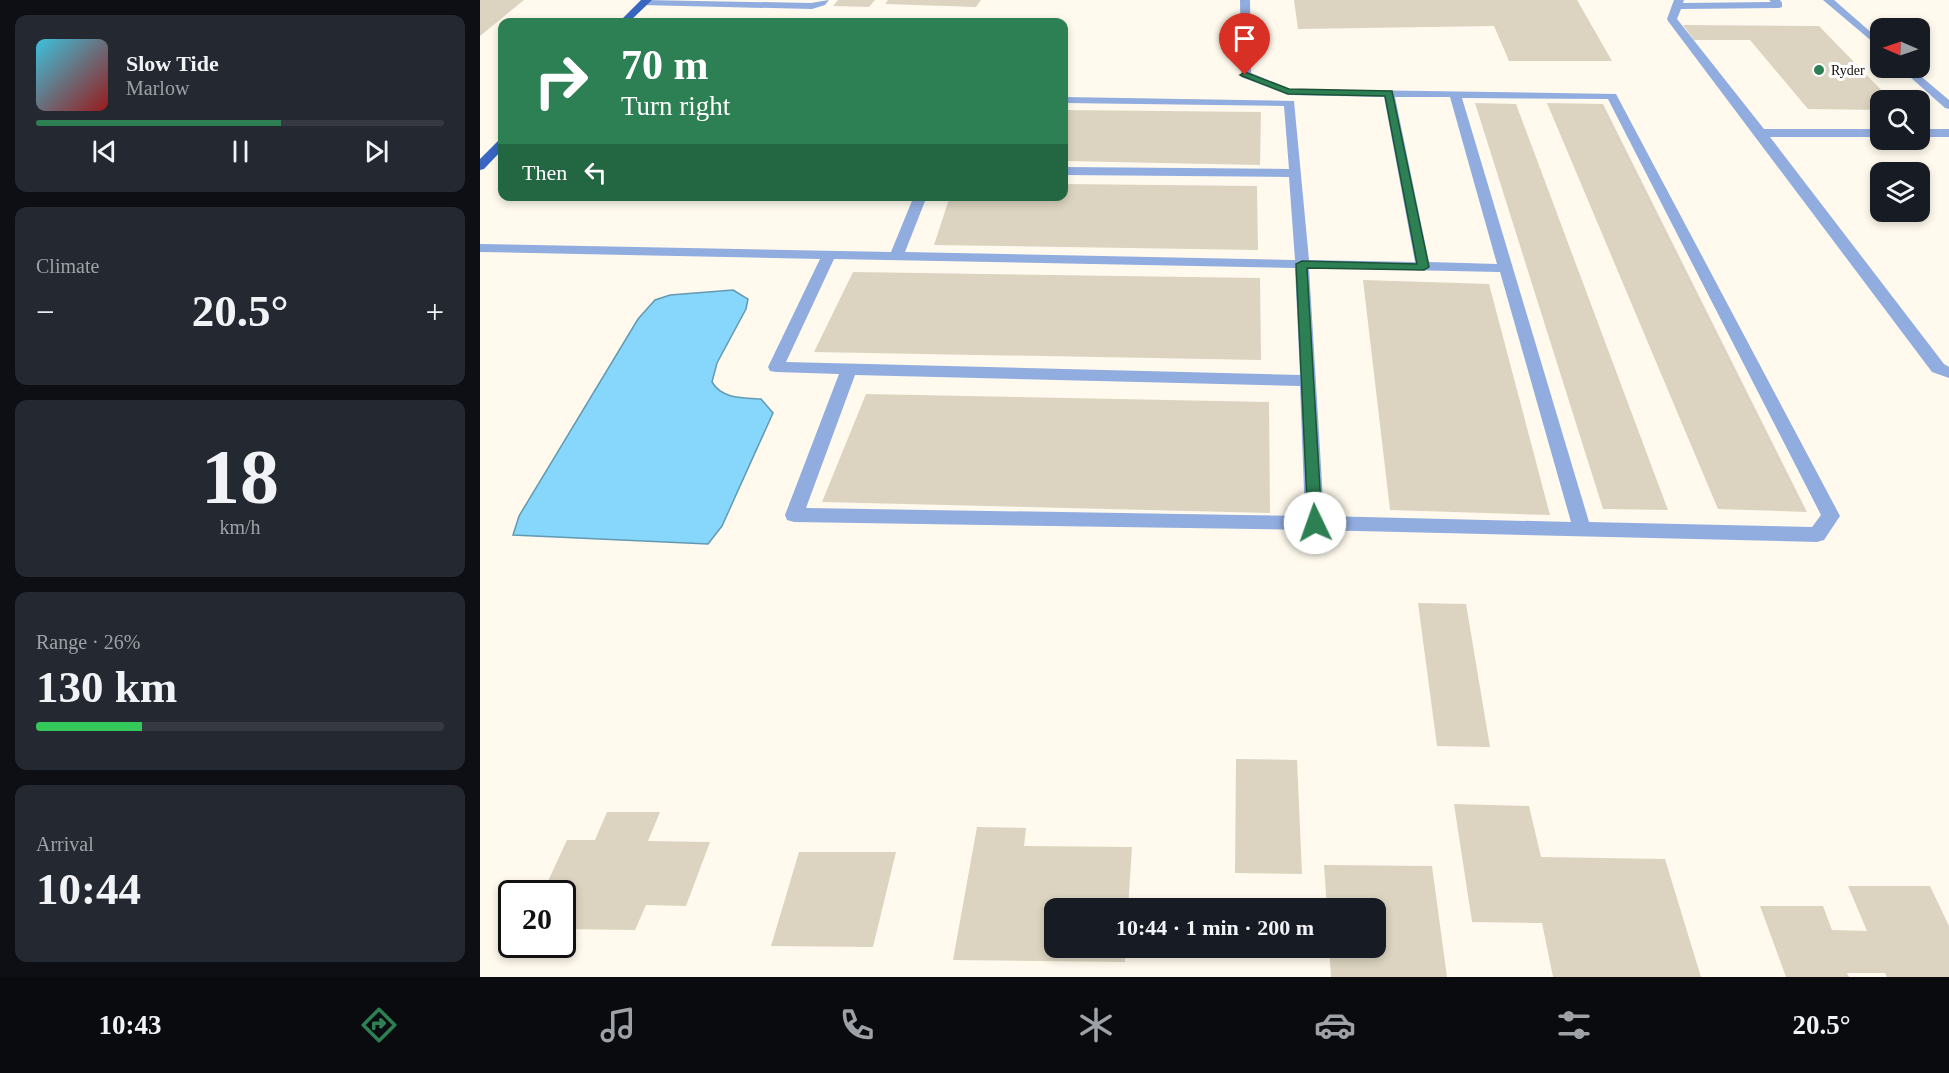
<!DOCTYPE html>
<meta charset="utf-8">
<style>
:root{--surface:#171b24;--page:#242831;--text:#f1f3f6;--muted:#9ea1a6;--line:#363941;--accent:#2c8053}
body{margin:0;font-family:"Times New Roman",serif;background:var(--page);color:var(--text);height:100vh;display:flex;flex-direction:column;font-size:22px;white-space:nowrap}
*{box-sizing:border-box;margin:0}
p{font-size:20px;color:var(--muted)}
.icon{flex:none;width:33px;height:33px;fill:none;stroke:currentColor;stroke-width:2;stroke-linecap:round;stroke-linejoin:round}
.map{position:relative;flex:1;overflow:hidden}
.drawer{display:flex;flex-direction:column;gap:15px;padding:15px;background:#0d0f14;width:480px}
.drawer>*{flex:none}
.banner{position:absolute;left:18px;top:18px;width:570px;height:183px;border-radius:12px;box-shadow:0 3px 9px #0003;background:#2c8053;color:#fff;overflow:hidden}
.needle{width:39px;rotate:272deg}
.tools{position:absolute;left:1390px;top:18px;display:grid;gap:12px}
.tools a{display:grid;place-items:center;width:60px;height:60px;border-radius:12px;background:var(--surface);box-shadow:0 3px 9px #0003;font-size:30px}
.speed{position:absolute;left:18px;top:880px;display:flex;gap:12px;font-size:30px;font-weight:700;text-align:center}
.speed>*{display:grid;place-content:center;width:78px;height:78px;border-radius:50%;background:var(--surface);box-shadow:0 3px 9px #0003;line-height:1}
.speed .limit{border:3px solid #111;border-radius:9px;background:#fff;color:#111}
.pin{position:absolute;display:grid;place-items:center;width:51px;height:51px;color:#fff;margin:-62px -26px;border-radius:50% 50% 50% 0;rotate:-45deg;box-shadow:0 0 6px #0007}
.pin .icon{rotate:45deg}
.me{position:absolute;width:66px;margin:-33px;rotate:357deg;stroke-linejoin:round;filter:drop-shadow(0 0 4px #0008)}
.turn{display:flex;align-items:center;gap:21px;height:126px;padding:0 24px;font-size:27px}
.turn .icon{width:78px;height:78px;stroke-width:2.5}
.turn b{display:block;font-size:42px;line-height:51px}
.then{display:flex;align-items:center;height:57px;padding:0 24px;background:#0003;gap:12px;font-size:22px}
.big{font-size:45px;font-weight:600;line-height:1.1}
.drawer .tile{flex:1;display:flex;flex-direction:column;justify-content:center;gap:9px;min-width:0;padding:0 21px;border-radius:12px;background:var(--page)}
.drawer .dial{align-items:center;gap:0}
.dial b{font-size:78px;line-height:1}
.song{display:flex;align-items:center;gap:18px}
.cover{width:72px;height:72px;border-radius:9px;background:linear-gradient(135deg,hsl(190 70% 55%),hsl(0 70% 35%))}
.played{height:6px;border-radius:3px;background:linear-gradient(90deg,var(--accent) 60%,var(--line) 60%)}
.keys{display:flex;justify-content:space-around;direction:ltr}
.heat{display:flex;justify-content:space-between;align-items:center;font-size:33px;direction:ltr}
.charge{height:9px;border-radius:4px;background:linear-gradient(90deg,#34c759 26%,var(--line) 0)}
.trip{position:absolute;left:564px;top:898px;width:342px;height:60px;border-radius:12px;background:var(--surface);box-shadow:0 3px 9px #0003;font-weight:600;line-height:60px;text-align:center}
.dock{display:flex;height:96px;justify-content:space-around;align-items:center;background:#090b0e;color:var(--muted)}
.dock .icon{width:42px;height:42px}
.dock .active{color:var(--accent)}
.dock b{font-size:27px;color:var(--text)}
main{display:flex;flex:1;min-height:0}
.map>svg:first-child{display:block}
.water{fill:#87d6fb;stroke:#639ab2;stroke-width:1.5}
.building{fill:#dcd4c0}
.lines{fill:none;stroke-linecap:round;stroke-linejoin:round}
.minor{fill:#91acdf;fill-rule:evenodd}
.major{fill:#3966c1;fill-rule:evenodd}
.route{fill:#2c8053;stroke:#1d5336;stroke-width:1.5}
.poi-dot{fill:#2c8053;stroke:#fff;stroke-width:2}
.labels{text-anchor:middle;stroke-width:6;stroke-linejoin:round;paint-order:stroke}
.far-poi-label{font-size:14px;fill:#100e07;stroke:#fff;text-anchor:start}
</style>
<main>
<section class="drawer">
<div class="tile">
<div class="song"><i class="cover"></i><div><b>Slow Tide</b><p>Marlow</p></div></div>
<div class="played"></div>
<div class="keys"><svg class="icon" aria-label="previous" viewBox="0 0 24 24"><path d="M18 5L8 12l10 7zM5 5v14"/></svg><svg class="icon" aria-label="pause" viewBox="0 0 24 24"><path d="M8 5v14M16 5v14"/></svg><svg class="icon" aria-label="next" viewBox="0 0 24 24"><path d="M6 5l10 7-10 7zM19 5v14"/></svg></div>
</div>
<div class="tile"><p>Climate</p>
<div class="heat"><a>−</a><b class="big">20.5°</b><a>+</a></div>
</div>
<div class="tile dial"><b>18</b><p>km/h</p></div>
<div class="tile"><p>Range · 26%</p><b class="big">130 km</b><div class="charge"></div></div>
<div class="tile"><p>Arrival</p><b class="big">10:44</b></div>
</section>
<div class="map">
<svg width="1469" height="977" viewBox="0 0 1469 977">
<rect width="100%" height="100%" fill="#fffaed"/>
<path class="water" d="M 253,290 L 268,299 L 266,309 L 237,363 L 232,382 C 242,399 262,398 281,399 L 293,413 L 242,526 L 228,544 L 33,535 L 39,516 L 158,319 L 175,300 L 190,295 Z"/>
<path class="building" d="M 0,0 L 44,0 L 0,36 Z
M 358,0 L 395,0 L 389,7 L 353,6 Z
M 408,0 L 501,0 L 496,7 L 405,4 Z
M 814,0 L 1097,0 L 1132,61 L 1029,61 L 1014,26 L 818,29 Z
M 1203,25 L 1339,26 L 1411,100 L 1401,100 L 1401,110 L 1328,109 L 1270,40 L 1214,40 Z
M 995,103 L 1036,104 L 1188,510 L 1123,509 Z
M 1067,103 L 1123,104 L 1327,512 L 1238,509 Z
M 584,110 L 781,112 L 780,165 L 584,161 Z
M 584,184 L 777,186 L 778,250 L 454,245 L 470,196 L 584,196 Z
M 373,272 L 780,278 L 781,360 L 334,352 Z
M 883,280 L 1009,284 L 1070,515 L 910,510 Z
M 386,394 L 789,402 L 790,513 L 342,502 Z
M 938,603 L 986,604 L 1010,747 L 957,746 Z
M 756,759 L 817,760 L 822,874 L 755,873 Z
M 974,804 L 1049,806 L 1061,857 L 1185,859 L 1221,977 L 1073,977 L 1062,923 L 992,922 Z
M 127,812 L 180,812 L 168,841 L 230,842 L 206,906 L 166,905 L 155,930 L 82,929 L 82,894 L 62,894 L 87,840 L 115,840 Z
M 497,827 L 546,828 L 544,846 L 652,847 L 648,909 L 574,909 L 574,948 L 646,948 L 645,962 L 473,960 Z
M 319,852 L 416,852 L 393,947 L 291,946 Z
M 844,865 L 952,866 L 967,977 L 851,977 L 849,948 L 896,948 L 896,909 L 847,909 Z
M 1368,886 L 1450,886 L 1469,926 L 1469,977 L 1407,977 L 1405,973 L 1367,973 L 1369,977 L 1306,977 L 1280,906 L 1343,906 L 1352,930 L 1387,931 Z"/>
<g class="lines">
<path class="minor" d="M 164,0 L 331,3 L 349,0 L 345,5 L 332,9 L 161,5 L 161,1 Z
M 760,0 L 770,0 L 771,73 L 810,89 L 1136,94 L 1360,516 L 1344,540 L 1337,542 L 835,530 L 314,522 L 307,520 L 305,515 L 359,374 L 296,372 L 290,371 L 288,367 L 340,259 L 0,252 L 0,244 L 411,252 L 434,196 L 447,196 L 425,252 L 815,260 L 809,177 L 584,175 L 584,167 L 809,169 L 804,106 L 584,103 L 584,97 L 814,101 L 829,260 L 935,262 L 904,97 L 808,95 L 761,77 ZM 915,97 L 970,97 L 1017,264 L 949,262 ZM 982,98 L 1128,99 L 1341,515 L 1332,527 L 1109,522 ZM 354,259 L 815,268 L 820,375 L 306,362 ZM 829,268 L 1020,272 L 1091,522 L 844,516 ZM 375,375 L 820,386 L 825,516 L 326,508 Z
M 1194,0 L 1204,0 L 1203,3 L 1291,2 L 1289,0 L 1300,0 L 1302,3 L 1302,7 L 1299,8 L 1201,9 L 1197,19 L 1284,129 L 1401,129 L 1401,137 L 1290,137 L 1464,364 L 1469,367 L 1469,378 L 1452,372 L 1188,21 L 1187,19 Z
M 1343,0 L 1354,0 L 1401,41 L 1401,49 Z
M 1420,68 L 1431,68 L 1469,100 L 1469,109 L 1465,108 Z
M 1440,129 L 1469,129 L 1469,137 L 1440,137 Z"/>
<path class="major" d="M 161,0 L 172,0 L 149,22 L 139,22 Z
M 22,140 L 22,150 L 4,169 L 0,170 L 0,159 L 18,141 Z"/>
</g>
<path class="route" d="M 765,72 L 809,89 L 912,91 L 949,267 L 944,270 L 827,268 L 842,523 L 835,528 L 828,523 L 816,264 L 822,261 L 937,264 L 905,96 L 808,94 L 762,76 L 760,75 Z"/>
<circle class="poi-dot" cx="1339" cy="70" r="6"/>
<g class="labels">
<g class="far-poi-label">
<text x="1351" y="75">Ryder</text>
</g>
</g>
</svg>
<div class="tools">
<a><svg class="needle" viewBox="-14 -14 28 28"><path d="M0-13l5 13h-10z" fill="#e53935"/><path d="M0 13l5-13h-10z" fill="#9ea1a6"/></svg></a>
<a><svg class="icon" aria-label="search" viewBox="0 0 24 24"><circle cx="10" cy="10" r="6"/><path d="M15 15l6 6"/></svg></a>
<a><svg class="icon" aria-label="layers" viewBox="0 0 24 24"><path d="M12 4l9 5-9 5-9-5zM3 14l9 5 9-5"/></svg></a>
</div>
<div class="speed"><div class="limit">20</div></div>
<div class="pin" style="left:765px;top:75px;background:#d93025"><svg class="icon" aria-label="arrive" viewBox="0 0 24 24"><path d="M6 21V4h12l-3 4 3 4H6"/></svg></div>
<svg class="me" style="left:835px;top:523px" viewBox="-20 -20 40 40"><circle r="19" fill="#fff"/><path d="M0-13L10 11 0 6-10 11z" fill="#2c8053"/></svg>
<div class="trip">10:44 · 1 min · 200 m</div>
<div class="banner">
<div class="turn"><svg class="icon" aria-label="right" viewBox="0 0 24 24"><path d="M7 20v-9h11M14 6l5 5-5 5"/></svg><div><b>70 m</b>Turn right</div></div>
<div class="then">Then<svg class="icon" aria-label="left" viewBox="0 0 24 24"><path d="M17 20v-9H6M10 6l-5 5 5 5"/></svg></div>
</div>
</div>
</main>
<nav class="dock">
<b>10:43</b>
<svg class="icon active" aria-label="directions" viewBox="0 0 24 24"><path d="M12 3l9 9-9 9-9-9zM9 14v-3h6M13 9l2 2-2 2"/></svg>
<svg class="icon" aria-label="music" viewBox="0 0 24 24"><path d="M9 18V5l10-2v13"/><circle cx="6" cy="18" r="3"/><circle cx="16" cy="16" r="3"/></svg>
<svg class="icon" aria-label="phone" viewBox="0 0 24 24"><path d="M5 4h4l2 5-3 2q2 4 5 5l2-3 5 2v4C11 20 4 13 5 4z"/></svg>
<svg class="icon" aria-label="climate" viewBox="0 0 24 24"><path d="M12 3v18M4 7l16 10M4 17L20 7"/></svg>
<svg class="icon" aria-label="car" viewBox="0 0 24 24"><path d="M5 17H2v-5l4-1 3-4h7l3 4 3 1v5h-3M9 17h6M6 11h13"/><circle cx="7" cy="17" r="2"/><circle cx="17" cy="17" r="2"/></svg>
<svg class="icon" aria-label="filters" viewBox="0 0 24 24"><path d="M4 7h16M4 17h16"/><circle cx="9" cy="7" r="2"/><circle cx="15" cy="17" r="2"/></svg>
<b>20.5°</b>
</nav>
